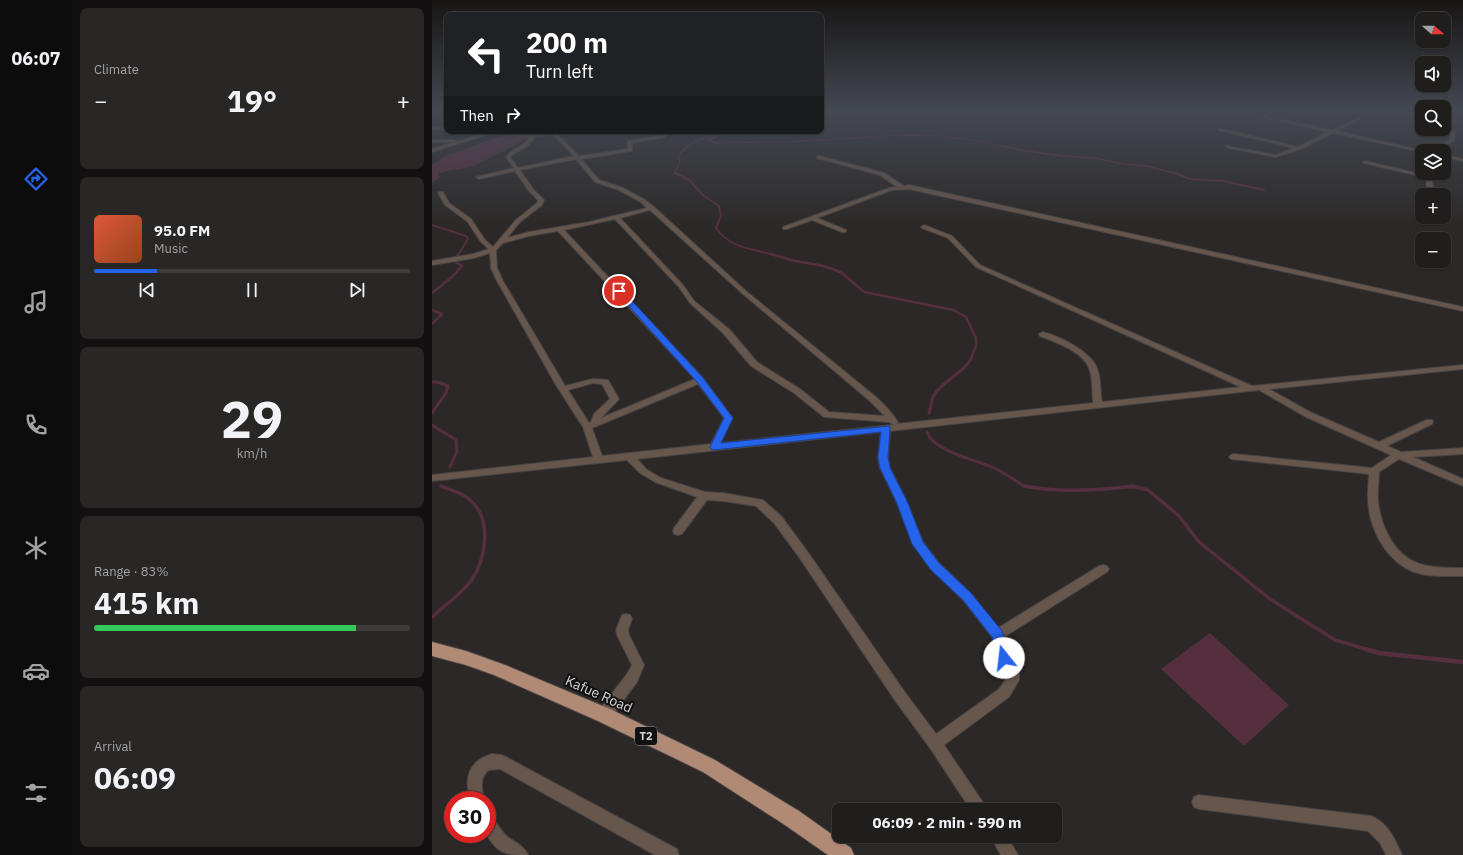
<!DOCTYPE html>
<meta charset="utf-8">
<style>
:root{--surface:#201e1d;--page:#282726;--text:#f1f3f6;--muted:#a2a2a4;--line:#3d3c3b;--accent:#2563eb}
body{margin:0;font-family:"IBM Plex Sans",sans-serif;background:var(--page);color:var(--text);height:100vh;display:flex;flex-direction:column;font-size:15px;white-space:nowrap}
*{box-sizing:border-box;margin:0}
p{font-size:13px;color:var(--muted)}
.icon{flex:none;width:22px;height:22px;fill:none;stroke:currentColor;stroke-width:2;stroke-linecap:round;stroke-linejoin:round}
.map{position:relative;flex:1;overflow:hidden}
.panel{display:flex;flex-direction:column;gap:8px;padding:8px;background:#121010;width:360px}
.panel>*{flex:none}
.guide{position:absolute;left:12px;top:12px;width:380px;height:122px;border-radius:8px;box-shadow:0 1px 3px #0004,0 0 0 1px var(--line);background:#202124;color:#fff;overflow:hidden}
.needle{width:26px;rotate:110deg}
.buttons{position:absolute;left:983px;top:12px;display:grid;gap:8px}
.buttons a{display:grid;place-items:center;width:36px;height:36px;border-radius:8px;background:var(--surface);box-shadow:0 1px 3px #0004,0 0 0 1px var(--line);font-size:20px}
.speed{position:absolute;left:12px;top:791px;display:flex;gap:8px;font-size:20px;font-weight:700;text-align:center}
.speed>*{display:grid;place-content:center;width:52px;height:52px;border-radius:50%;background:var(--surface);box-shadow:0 1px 3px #0004,0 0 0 1px var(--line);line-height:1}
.speed .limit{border:6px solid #d22;background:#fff;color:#111}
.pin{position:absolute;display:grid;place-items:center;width:34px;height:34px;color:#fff;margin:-17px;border:2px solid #fff;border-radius:50%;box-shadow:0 1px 4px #0007}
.me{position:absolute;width:44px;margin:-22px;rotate:344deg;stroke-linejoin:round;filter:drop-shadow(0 0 3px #0008)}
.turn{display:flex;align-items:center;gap:14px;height:84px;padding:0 16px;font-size:18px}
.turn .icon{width:52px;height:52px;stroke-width:2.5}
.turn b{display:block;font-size:28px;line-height:34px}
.then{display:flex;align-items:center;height:38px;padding:0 16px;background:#0003;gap:8px;font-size:15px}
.big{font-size:30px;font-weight:700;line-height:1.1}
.panel .widget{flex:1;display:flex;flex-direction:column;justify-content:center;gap:6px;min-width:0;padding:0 14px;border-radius:8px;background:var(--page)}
.panel .dial{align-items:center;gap:0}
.dial b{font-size:52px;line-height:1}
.song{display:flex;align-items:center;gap:12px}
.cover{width:48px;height:48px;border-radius:6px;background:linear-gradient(135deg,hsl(10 70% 55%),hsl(20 70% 35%))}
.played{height:4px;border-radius:2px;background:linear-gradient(90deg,var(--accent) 20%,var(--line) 20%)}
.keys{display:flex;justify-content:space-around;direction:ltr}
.heat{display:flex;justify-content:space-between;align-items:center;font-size:22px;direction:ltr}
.charge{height:6px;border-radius:3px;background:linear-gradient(90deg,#34c759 83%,var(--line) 0)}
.trip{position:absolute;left:400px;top:803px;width:230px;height:40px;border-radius:8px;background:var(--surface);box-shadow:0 1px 3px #0004,0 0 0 1px var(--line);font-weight:700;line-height:40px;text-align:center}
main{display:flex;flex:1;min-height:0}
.dock{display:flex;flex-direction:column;width:72px;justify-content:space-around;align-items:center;background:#0d0c0c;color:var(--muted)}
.dock .icon{width:28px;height:28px}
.dock .selected{color:var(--accent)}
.dock b{font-size:18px;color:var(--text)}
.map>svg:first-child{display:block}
.water{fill:#562f3e}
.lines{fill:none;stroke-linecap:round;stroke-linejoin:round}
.stream-far5{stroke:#562f3e;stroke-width:1.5}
.stream-far4{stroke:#562f3e;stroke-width:2}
.stream-far3{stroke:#562f3e;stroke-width:2.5}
.stream-far2{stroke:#562f3e;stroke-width:3}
.stream-far1{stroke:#562f3e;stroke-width:3.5}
.stream{stroke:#562f3e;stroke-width:4.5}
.minor-casing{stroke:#464343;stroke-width:2}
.trunk-casing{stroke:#464343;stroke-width:2}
.minor{fill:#66564c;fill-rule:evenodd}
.trunk{fill:#b08a75;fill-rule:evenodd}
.route{fill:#2563eb;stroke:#184099}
.labels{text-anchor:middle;stroke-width:4;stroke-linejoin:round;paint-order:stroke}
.shield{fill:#121111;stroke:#9a9999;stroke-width:1}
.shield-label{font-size:11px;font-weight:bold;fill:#d5d3d3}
.near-street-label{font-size:14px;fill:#d5d3d3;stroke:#121111}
</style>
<main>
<nav class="dock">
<b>06:07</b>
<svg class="icon selected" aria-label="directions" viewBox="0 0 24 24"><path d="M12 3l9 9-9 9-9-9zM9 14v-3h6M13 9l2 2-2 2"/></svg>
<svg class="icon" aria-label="music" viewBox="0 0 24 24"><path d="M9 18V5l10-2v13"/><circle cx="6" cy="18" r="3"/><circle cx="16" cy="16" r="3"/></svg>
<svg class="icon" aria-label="phone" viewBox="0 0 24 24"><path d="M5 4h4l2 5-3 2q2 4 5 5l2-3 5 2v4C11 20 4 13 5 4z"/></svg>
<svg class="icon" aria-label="climate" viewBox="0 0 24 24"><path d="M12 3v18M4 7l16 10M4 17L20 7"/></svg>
<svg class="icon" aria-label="car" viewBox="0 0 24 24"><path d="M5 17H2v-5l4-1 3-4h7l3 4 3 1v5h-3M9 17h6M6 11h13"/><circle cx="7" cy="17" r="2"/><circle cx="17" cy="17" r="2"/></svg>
<svg class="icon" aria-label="filters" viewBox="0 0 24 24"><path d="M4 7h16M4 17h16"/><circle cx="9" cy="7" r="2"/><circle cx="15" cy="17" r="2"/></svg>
</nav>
<section class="panel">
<div class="widget"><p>Climate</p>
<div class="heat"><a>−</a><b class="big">19°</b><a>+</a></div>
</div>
<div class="widget">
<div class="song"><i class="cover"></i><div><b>95.0 FM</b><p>Music</p></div></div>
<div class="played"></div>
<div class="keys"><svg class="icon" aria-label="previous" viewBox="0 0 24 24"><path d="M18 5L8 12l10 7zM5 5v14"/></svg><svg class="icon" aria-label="pause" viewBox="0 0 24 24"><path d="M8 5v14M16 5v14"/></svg><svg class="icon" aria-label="next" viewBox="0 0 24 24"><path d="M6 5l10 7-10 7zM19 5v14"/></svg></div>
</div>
<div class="widget dial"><b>29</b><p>km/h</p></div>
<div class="widget"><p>Range · 83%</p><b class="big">415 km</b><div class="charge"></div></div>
<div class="widget"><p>Arrival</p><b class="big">06:09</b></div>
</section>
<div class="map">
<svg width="1031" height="855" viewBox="0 0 1031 855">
<rect width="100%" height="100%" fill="#2b2827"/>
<path class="water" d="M 74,134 L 100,136 L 40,167 L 10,172 L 6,174 L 8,177 L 0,183 L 0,164 L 7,161 L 10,157 Z
M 778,633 L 857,705 L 812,746 L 729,669 Z"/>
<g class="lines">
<path class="stream-far5" d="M 977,109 L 990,112
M 1012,116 L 1026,122 L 1031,127
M 292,131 L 291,133 L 277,140 L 283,143 L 372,141 L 475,135 L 509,136 L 542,140 L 588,150 L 630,156 L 663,158 L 691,164 L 715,166 L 746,174
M 74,135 L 77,132 L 92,131
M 245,174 L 243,173 L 248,161 L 246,156 C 257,143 268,138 284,134"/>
<path class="stream-far4" d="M 243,173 L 257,180 L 272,196 L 287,206 L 289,216 L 284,228 C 300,250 319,248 343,255
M 744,173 L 758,179 L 791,181 L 832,190
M 0,225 L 34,236 L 36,239 L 26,255"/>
<path class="stream-far3" d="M 339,254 L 363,261 L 387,265 L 401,269 L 410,273 L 432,292 L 521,310 L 534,317 L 544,338 L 544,346 L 539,358
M 0,293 L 20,277 L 30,266 L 24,262 L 26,254
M 0,310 L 10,314 L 0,324"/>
<path class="stream-far2" d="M 0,382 L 6,382 L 16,386 L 14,393 L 0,413
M 497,413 C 499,407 499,400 502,395 C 511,380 533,373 540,357
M 0,425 L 24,440 L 25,451 L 18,467
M 495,432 C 501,451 544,460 562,468 C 573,473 582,480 592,486 L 597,487
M 9,486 L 11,487
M 692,487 L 704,487"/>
<path class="stream-far1" d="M 592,486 C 628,493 663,491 700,486
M 700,486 L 716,490 L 747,516 L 767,542 L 838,599 L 903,640 L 937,650
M 0,617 C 11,607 30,593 39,581 C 54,559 61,518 37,499 C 30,493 18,490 9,486"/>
<path class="stream" d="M 933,649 L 947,653 L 1031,662"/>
<g class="minor-casing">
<path id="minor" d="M 3,109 L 10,109 L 0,113 L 0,111 Z
M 794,109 C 806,109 816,114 827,114 C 834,115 841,109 849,109 L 833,116 L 900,130 L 928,117 L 929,119 L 905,131 L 992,151 L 990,151 L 990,152 L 901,133 L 869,149 L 844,157 L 796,148 L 794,146 L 844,155 L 862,148 L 786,130 L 786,128 L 866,147 L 896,132 Z
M 866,109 L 873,109 L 873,110 L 871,111 Z
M 985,123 L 990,124 L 990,126 L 984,125 Z
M 0,127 L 15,128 L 15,130 L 0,129 Z
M 1004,129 L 1011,129 L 1023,132 L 1022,141 L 1000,151 L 994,151 L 1018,140 L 1019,134 Z
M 53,131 L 100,135 L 120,131 L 135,131 L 125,134 L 147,156 L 196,149 L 196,141 L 234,135 L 232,137 L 200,143 L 200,151 L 149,159 L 167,180 L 191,188 L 213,200 L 222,207 L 315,292 L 444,397 C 453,405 460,413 466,422 L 464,424 L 661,403 C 660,393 661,382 658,371 C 654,353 624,342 608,336 L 607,334 L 611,332 C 629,337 661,352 666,371 C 669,380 668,392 670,402 L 809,387 L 544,267 L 516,238 L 490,228 L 489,227 L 492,225 L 520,236 L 548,265 L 820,386 L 1031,365 L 1031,369 L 837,389 L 880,413 L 947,442 L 994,420 L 1000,420 L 1001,422 L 1000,424 L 955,446 L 969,452 L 1031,448 L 1031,454 L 981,457 L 1031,479 L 1031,486 L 967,459 L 947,472 C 947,482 945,491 946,500 C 948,525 962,556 988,564 C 1001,568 1017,568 1031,568 L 1031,576 C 1015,576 998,577 982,572 C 958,563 941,536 937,510 C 935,498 936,486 937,474 L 799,459 L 797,457 L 799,455 L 802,454 L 940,468 L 959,455 L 874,417 L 827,390 L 458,431 L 456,457 L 458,468 L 474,501 L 491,542 L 507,563 L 539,594 L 566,628 L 667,566 L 671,565 L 675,566 L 677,569 L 675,572 L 572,637 L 578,656 L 587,672 L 587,680 L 577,697 L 512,745 L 556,810 L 539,810 L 498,748 L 462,699 L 367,557 L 342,523 L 324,506 L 291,501 L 275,500 L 250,534 L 246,535 L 242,534 L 241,531 L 242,528 L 265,497 L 223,482 L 208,473 L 195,460 L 0,481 L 0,475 L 161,457 L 151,427 L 124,385 L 65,281 L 59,268 L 58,253 L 42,258 L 0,265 L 0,261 L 41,254 L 57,249 L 49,242 L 35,221 L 13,205 L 6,193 L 7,192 L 11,192 L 17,203 L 39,219 L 53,240 L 61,247 L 84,220 L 105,203 L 106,200 L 97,191 L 83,171 L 47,179 L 44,177 L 82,168 L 74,157 C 80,148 93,147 97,137 L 60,133 L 0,152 L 0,149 L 22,142 L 0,142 L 0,140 L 22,140 L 24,142 L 54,132 ZM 121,134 L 142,156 L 86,168 L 78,157 L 80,155 L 97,145 L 102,137 ZM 144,159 L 163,182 L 187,190 L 209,202 L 215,208 L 157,222 L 97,232 L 75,238 L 88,222 L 110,205 L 112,200 L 101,189 L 88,170 ZM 218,210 L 311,294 L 438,401 L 453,416 L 397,412 L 368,389 L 325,362 L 297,329 L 262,301 L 251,285 L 188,218 ZM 183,219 L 247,287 L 258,303 L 291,333 L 319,366 L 362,393 L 392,417 L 457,422 L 461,425 L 288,443 L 300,418 L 299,416 L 271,378 L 132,230 ZM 126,231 L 263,379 L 169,418 L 187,399 L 176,380 L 161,379 L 133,386 L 71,281 L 65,268 L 64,250 L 71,243 L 97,236 ZM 161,383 L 170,384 L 178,399 L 162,414 L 159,422 L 157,423 L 136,390 ZM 266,384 L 292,418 L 279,444 L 170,456 L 160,428 ZM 449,432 L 446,457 L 448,468 L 464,501 L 481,544 L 499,569 L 531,600 L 560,637 L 566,658 L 574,673 L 574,679 L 567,689 L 504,734 L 472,691 L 375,551 L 350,517 L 331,500 L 291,493 L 273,492 L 229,478 L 214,469 L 205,459 Z
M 1012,155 L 1031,159 L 1031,161 L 1012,157 Z
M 387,156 L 452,173 L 472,186 L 477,185 L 1031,307 L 1031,311 L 477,189 L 460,190 L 385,218 L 414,230 L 414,232 L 410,232 L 380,220 L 355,229 L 351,229 L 351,227 L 457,188 L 465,187 L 448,175 L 385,158 L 385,156 Z
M 933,161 L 984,173 L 999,173 L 1001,188 L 998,190 L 995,188 L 994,175 L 984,175 L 931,163 L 931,162 Z
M 194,614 L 198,615 L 200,619 L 196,630 L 197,635 L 212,665 L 205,682 L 177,720 L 172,721 L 167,720 L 165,715 L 167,710 L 195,674 L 200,665 L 185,635 L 184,630 L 190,615 Z
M 60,754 L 69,755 L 74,757 L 245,849 L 247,855 L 223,855 L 68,769 L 57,770 C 47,777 50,790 52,800 L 38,800 C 32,778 36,761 60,754 Z
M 767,795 L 939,816 C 956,823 963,839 970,855 L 954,855 L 948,843 L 936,831 L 767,809 L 762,807 L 760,802 L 762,797 Z
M 55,814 C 63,818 65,825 70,831 C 77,841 91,843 96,855 C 73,855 66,854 54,834 L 55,834 Z
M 558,836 L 575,836 L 586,855 L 569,855 Z"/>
</g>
<g class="trunk-casing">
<path id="trunk" d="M 0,642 L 34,651 L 73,665 L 178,709 L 283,760 L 367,811 L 419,848 L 422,855 L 396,855 L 353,825 L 271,772 L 166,721 L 62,675 L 34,665 L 0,656 Z"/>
</g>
<use href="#minor" class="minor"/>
<use href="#trunk" class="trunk"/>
</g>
<linearGradient id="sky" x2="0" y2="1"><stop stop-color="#181615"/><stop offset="0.48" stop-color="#444852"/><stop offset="1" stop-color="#444852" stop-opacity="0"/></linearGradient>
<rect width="1031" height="229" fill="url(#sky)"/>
<path class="route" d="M 187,289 L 190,290 L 271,378 L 301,418 L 289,443 L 457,426 L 458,428 L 456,457 L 458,468 L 475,501 L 491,542 L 507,563 L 539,593 L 570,631 L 579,658 L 577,662 L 572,664 L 568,662 L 560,637 L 531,600 L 499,570 L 480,544 L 464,501 L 448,468 L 446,457 L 449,432 L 282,450 L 279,449 L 278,447 L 292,418 L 265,382 L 185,293 L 185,290 Z"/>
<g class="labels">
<rect class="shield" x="203" y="727" width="22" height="18" rx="3"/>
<g class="shield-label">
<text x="214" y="740">T2</text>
</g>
<g class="near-street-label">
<text transform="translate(167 694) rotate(24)" y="5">Kafue Road</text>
</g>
</g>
</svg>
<div class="buttons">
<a><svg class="needle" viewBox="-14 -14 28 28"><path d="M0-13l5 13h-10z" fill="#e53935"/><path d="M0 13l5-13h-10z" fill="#a2a2a4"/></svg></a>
<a><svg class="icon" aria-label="sound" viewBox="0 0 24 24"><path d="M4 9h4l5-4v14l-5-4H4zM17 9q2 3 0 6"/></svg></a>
<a><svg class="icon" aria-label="search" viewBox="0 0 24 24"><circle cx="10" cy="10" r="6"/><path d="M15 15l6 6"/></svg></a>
<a><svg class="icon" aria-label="layers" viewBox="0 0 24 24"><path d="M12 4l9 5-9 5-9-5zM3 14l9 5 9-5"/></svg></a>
<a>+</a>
<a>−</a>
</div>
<div class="speed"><div class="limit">30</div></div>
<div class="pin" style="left:187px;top:291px;background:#d93025"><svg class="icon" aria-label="arrive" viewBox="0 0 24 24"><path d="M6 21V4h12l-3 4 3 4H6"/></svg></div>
<svg class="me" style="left:572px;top:658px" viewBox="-20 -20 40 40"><circle r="19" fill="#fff"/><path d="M0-13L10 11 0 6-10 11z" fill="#2563eb"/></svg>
<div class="trip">06:09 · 2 min · 590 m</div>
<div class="guide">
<div class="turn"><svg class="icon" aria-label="left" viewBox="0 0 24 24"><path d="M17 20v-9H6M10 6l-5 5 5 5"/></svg><div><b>200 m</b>Turn left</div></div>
<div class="then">Then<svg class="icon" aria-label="right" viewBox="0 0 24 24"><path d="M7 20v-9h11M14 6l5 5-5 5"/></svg></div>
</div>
</div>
</main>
